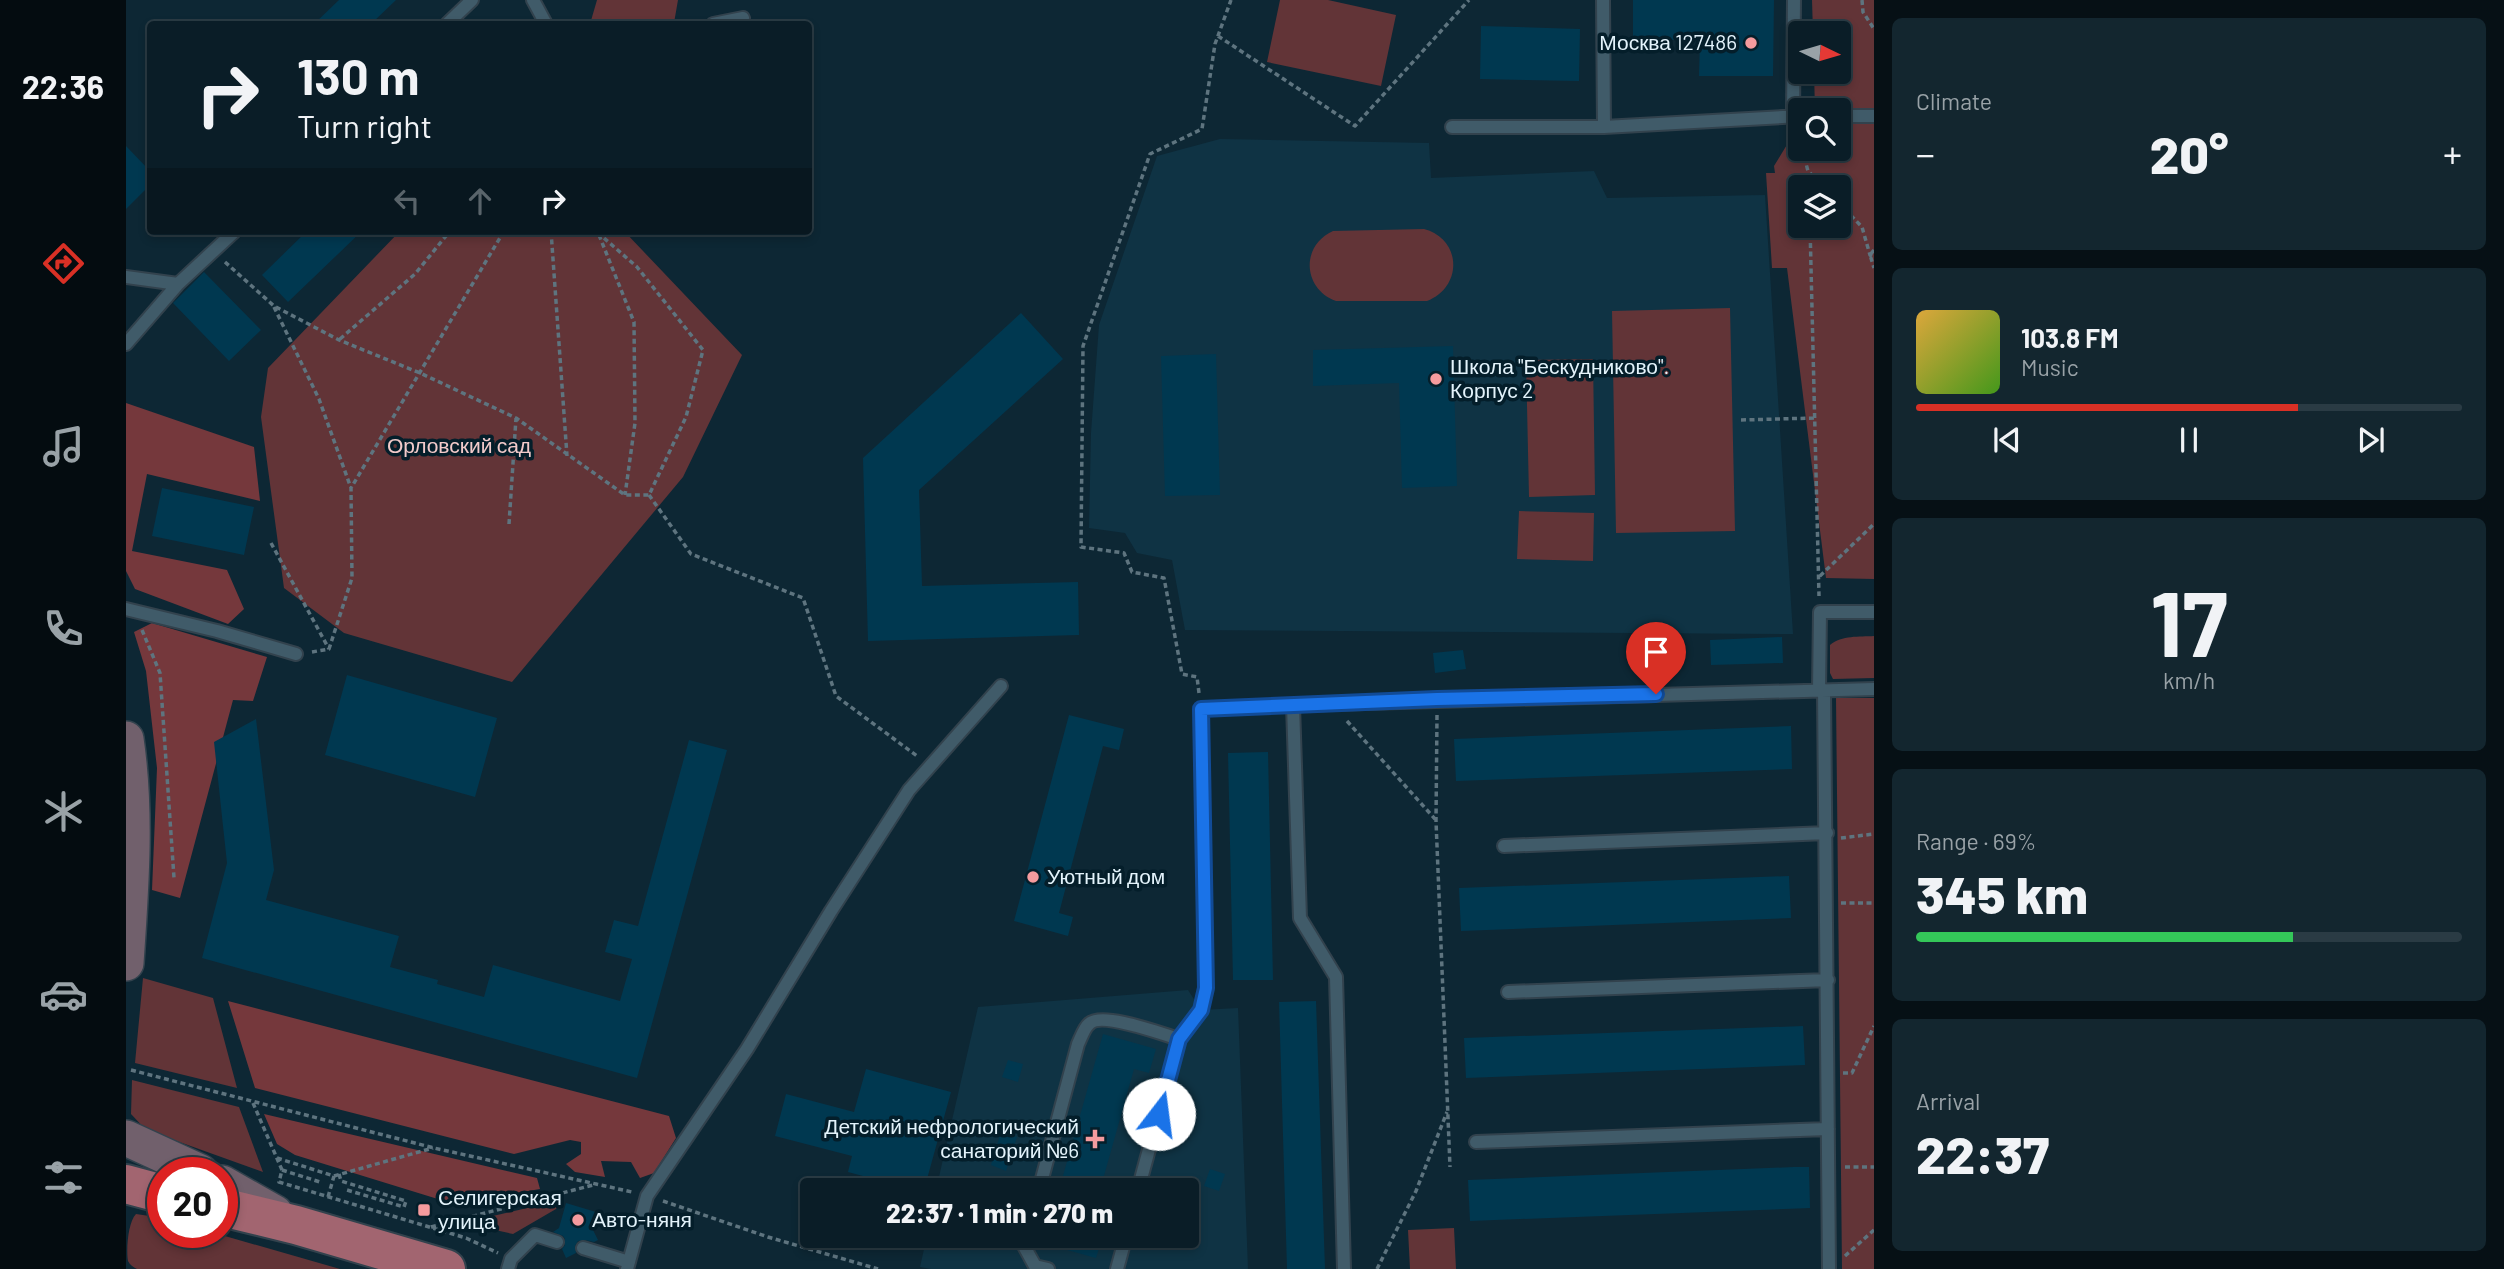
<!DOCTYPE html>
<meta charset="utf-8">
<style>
:root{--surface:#0a1d27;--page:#13262f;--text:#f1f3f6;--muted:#99a2a7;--line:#2a3b44;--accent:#d93025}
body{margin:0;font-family:Barlow,sans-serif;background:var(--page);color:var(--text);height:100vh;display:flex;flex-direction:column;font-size:26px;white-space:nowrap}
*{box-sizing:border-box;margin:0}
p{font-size:23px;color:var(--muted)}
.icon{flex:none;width:38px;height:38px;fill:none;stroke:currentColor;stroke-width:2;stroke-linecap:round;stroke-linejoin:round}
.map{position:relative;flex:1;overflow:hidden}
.drawer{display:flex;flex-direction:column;gap:18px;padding:18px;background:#061015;width:630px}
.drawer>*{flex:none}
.hud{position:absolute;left:21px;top:21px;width:665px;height:214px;border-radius:7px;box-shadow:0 4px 10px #0003,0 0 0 2px var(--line);background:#0a1d27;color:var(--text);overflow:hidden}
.needle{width:46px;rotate:95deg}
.buttons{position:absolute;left:1662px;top:21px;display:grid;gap:14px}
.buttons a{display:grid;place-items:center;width:63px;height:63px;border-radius:7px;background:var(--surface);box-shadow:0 4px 10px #0003,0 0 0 2px var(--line);font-size:35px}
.speed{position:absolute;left:21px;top:1157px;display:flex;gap:14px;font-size:35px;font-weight:700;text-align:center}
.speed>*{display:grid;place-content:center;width:91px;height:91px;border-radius:50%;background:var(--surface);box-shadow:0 4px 10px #0003,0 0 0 2px var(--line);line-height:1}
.speed .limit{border:10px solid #d22;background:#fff;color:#111}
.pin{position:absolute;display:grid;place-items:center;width:60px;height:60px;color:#fff;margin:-72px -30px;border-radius:50% 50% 50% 0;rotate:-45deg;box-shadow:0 0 7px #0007}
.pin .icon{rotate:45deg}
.me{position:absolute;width:77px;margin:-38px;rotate:15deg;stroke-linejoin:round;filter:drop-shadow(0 0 5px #0008)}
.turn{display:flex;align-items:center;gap:24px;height:147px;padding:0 35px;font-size:32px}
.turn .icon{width:91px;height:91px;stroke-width:2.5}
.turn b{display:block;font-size:49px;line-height:60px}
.lanes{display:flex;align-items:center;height:66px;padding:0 35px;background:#0003;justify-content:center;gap:35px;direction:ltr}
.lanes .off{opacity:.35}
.big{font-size:52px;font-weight:800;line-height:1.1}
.drawer .card{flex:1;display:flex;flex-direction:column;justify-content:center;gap:10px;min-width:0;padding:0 24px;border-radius:10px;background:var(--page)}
.drawer .dial{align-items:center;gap:0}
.dial b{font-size:91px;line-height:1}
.song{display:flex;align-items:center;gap:21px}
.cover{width:84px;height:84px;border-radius:10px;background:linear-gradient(135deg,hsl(40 70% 55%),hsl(100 70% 35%))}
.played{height:7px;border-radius:4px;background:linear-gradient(90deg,var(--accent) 70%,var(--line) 70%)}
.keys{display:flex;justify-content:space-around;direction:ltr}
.heat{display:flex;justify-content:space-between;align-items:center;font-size:38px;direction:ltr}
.charge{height:10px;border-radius:5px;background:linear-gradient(90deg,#34c759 69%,var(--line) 0)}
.trip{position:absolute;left:674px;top:1178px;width:399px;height:70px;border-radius:7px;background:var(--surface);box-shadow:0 4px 10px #0003,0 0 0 2px var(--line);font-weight:800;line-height:70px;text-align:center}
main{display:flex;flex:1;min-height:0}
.tabs{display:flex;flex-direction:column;width:126px;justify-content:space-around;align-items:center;background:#040c10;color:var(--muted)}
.tabs .icon{width:49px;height:49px}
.tabs .on{color:var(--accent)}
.tabs b{font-size:32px;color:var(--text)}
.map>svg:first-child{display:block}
.built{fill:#0f3344}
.green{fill:#623437;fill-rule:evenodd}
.forest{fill:#75383c}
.building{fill:#003850}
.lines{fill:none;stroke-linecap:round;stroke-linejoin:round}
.lane-casing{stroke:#32424d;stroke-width:16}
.secondary-casing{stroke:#32424d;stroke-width:38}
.primary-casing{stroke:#32424d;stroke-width:42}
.path{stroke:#5e747f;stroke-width:3.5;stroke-dasharray:5 3.5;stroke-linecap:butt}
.lane{stroke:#405b69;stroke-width:12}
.secondary{stroke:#71606c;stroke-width:35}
.primary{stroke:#a26570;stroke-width:38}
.route-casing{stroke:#114b97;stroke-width:18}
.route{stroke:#1a73e8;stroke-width:12}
.poi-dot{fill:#f59b9e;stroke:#041e2a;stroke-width:2.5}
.labels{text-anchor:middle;stroke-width:7;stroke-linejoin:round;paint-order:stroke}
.poi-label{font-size:21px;fill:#e3f3fb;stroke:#041e2a;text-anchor:start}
.park-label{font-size:21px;fill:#f2caca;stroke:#041e2a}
</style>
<main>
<nav class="tabs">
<b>22:36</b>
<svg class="icon on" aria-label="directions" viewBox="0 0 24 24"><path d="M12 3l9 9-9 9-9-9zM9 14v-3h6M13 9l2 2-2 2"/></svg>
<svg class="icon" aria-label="music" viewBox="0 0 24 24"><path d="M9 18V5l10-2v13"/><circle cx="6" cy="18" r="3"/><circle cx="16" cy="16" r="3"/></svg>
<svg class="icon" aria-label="phone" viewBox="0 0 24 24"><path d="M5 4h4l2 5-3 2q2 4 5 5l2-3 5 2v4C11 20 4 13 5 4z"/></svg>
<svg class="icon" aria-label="climate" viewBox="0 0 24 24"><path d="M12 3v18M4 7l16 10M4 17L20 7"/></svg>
<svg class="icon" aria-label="car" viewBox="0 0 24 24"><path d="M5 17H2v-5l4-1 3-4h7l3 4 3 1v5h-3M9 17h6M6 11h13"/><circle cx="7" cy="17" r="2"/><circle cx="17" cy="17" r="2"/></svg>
<svg class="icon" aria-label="filters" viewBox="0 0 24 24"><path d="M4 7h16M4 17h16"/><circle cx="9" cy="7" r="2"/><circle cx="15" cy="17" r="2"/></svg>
</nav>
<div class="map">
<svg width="1748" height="1269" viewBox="0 0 1748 1269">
<rect width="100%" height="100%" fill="#0d2734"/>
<path class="built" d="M 1094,139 L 1303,143 L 1305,178 L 1468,171 L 1481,198 L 1639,195 L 1667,634 L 1059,630 L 1046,560 L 1011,553 L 999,533 L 963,528 L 965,433 L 973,325 L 1031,156 Z
M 1062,990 L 1075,1010 L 1112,1008 L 1122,1269 L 805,1269 L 794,1267 L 801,1236 L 1060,1236 L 1060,1190 L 810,1190 L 852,1007 Z"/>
<path class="green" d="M 471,0 L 552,0 L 548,23 L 464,24 Z
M 1154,0 L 1202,0 L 1270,15 L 1255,86 L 1141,62 Z
M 1686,0 L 1748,0 L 1748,579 L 1700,578 L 1661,268 L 1646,268 L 1640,173 L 1649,173 L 1648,166 L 1662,143 L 1675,143 L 1675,149 L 1713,149 L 1713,110 L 1689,110 L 1688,72 L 1713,72 L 1713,33 L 1687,33 ZM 1675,187 L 1713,187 L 1713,226 L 1675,226 Z
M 1298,229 C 1336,239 1337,287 1301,301 L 1210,301 C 1177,289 1174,246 1207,231 Z
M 274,231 L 498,231 L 616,355 L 557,477 L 386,682 L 218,633 L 158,588 L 135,417 L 142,368 Z
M 1604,308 L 1609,531 L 1490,533 L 1486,311 Z
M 1467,359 L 1469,495 L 1403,497 L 1400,360 Z
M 1393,511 L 1468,513 L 1467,561 L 1391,559 Z
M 1748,636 L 1748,678 L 1707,679 L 1704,673 L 1704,645 C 1716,635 1733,637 1748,636 Z
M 1710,698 L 1748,698 L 1748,1269 L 1716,1269 Z
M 17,978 L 87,998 L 111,1088 L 9,1063 Z
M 6,1080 L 113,1107 L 137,1172 L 20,1130 L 5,1114 Z
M 435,1200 L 430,1209 L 387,1234 L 337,1223 Z
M 10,1214 L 37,1218 L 37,1232 L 85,1232 L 214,1269 L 11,1269 C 7,1267 4,1265 2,1261 C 0,1250 2,1222 10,1214 Z
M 1328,1228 L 1330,1269 L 1284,1269 L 1282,1230 Z"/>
<path class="forest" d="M 0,403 L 128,447 L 134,501 L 21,474 L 6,551 L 101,570 L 118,609 L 102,624 L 9,589 L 0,571 Z
M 26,623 L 141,657 L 127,701 L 107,700 L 54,898 L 26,890 L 31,768 L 20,671 L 8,632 Z
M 102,1001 L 543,1116 L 550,1138 L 528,1173 L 514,1178 L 505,1162 L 475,1161 L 479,1177 L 449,1172 L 440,1164 L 455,1154 L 455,1142 L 444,1140 L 388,1154 L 129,1088 Z
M 138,1114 L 411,1178 L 414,1189 L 328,1204 L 169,1155 L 151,1144 Z"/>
<path class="building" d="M 213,0 L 270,0 L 245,24 L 188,24 Z
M 1507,0 L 1648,0 L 1647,76 L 1573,76 L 1574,40 L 1507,40 Z
M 1355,26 L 1454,29 L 1453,81 L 1354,79 Z
M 0,146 L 24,171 L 24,185 L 0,209 Z
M 181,231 L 236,231 L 162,302 L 136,275 Z
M 78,272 L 135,330 L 103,361 L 47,303 Z
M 895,313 L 937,359 L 793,490 L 796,586 L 952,582 L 953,635 L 742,641 L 737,458 Z
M 1327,346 L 1331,486 L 1276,488 L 1273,383 L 1187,386 L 1187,350 Z
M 1090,354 L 1094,495 L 1039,496 L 1035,356 Z
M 36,488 L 128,507 L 118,555 L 26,536 Z
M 1656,637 L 1657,663 L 1585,665 L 1584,640 Z
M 1337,650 L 1340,669 L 1309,673 L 1307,653 Z
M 221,675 L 371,718 L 349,797 L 199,755 Z
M 943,715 L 998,729 L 993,750 L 977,746 L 933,913 L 947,917 L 942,936 L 888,921 Z
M 130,719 L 148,870 L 140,900 L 273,936 L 264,967 L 312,980 L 311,984 L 358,997 L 367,965 L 494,1001 L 506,959 L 479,952 L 488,920 L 512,926 L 563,740 L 601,750 L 511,1078 L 76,958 L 101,863 L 88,742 Z
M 1665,726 L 1666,769 L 1330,781 L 1328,739 Z
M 1142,752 L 1147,980 L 1107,980 L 1102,753 Z
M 1663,876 L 1665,918 L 1335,931 L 1333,888 Z
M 1190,1001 L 1199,1269 L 1161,1269 L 1153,1002 Z
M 1677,1026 L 1679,1065 L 1340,1078 L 1338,1038 Z
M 977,1034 L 1030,1049 L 1023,1073 L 1008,1069 L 974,1190 L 933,1190 Z
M 882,1060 L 897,1064 L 892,1082 L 876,1077 Z
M 740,1069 L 825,1092 L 798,1190 L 789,1190 L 722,1172 L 726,1156 L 649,1136 L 660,1094 L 728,1112 Z
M 875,1132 L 891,1137 L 880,1171 L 865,1165 Z
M 1668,1167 L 1683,1167 L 1684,1208 L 1344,1221 L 1342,1180 Z
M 1084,1169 L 1099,1174 L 1093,1191 L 1078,1186 Z
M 440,1203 L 470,1212 L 466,1228 L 472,1240 L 468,1242 L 459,1240 L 452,1241 L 449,1246 L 450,1253 L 440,1258 L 436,1249 L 439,1245 L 439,1239 L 437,1236 L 427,1232 L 433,1228 Z
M 910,1236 L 977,1236 L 970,1258 L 909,1241 Z"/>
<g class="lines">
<g class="lane-casing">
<path id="lane" d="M 407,0 L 420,24
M 1477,0 L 1478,127 L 1675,116
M 321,24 L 346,0
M 587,24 L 617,18
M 1667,116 L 1668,0
M 1713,116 L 1748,116
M 1326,127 L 1478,127
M 0,277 L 52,284 L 109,231
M 0,344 L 52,284
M 0,609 L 91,631 L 170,654
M 1693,690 L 1694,612 L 1748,612
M 1698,690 L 1703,1269
M 1167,705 L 1748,689
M 1378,846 L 1701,833
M 1382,992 L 1702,980
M 1053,1039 L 1075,1010 L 1080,988 L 1075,709 L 1167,705 L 1174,918 L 1210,977 L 1218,1269
M 1350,1142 L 1702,1129
M 913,1190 L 952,1044 C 955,1038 958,1028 963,1024 C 975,1011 1036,1034 1053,1039 L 1012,1190
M 901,1236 L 898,1246 L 909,1266 L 922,1269
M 457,1248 L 503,1262
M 382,1269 L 385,1259 L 409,1235 L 431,1242
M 501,1269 L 521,1196 L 621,1049 L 705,911 L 783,790 L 875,686
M 991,1269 L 1000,1236"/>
</g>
<g class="secondary-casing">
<path id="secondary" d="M 0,739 C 11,813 5,889 0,963
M 0,1138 L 74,1172
M 96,1183 L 149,1213"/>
</g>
<g class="primary-casing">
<path id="primary" d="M 0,1184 L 37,1194
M 96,1207 L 170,1225 L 320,1269"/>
</g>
<path class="path" d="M 1736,0 L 1737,12 L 1748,29
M 1092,36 L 1229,126 L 1343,0
M 1672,132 L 1675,144
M 1676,149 L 1682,171 L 1682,187
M 1684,173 L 1698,187
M 1713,203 L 1736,227 L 1744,255 L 1748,258
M 1684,226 L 1693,596
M 425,231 L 441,456
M 473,235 L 508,322 L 509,423 L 499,495
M 1748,250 L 1744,255 L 1748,268
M 99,262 L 148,306 L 213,340 L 294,373 L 390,418 L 499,495 L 523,495 L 560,417 L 577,350 L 511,267 L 470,231
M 148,307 L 193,399 L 225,488
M 214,339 L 289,274 L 324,231
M 1615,420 L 1689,418
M 523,495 L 565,554 L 677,598 L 710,696 L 791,756
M 383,524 L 390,418
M 145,543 L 203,649
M 1694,576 L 1748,524
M 16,630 L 34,673 L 48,878
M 186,652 L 203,649 L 226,578 L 225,488 L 378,231
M 1073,693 L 1071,677 L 1056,674 L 1038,578 L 1006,572 L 998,553 L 955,547 L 957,346 L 1024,154 L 1076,129 L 1089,44 L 1105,0
M 1311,715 L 1310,821 L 1324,1167
M 1221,721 L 1309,819
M 1715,838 L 1748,834
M 1715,903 L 1748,903
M 5,1070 L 308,1148 L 506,1192
M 1717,1073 L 1726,1073 L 1748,1026
M 127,1103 L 156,1170 L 153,1182 L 340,1238 L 372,1253
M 151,1158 L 208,1176 L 202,1197
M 1719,1167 L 1748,1167
M 156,1170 L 194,1182
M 213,1174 L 215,1181 L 280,1201 L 278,1207 L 221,1190
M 208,1176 L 307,1148
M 537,1201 L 642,1237 L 752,1269
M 305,1227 L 471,1184
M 1719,1256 L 1748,1230
M 1251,1269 L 1290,1191 L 1321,1112"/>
<use href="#lane" class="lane"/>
<use href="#secondary" class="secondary"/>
<use href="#primary" class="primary"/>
</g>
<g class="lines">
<g class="route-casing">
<path id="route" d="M 1033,1114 L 1053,1039 L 1075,1010 L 1080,988 L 1075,709 L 1311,699 L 1530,694"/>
</g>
<use href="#route" class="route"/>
</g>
<g class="poi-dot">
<circle cx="1625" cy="43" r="7"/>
<circle cx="1310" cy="379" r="7"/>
<circle cx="907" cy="877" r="7"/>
<path d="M965.5 1128.5h7v7h7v7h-7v7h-7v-7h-7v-7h7z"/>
<rect x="291" y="1203" width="14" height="14" rx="3.5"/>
<circle cx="452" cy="1220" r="7"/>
</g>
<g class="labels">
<g class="poi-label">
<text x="1611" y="50" text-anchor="end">Москва 127486</text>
<text x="1324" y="374">Школа "Бескудниково".<tspan x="1324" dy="24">Корпус 2</tspan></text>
<text x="921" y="884">Уютный дом</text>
<text x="953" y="1134" text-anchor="end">Детский нефрологический<tspan x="953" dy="24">санаторий №6</tspan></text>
<text x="312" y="1205">Селигерская<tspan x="312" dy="24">улица</tspan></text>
<text x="466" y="1227">Авто-няня</text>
</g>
<g class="park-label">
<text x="333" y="453">Орловский сад</text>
</g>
</g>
</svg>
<div class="buttons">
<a><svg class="needle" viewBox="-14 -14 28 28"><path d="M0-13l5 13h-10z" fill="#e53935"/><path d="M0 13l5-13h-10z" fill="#99a2a7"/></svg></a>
<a><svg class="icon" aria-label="search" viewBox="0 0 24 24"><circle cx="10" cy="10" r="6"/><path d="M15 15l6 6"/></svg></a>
<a><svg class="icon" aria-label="layers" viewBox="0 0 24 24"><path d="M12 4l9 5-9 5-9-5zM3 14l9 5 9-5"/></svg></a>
</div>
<div class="speed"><div class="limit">20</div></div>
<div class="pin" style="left:1530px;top:694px;background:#d93025"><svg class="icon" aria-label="arrive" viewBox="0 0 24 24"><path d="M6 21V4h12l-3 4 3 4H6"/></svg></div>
<svg class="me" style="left:1033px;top:1114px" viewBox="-20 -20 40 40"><circle r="19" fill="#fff"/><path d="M0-13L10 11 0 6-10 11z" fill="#1a73e8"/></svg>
<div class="trip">22:37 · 1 min · 270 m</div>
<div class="hud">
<div class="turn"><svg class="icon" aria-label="right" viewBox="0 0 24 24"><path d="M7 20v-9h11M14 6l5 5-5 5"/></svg><div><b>130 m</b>Turn right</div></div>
<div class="lanes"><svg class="icon off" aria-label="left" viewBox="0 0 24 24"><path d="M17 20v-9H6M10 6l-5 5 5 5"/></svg><svg class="icon off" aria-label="ahead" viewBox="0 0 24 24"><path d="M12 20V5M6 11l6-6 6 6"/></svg><svg class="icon" aria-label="right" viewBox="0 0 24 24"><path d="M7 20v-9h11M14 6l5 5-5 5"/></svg></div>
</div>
</div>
<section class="drawer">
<div class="card"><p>Climate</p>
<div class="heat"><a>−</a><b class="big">20°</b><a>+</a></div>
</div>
<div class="card">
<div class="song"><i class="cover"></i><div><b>103.8 FM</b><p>Music</p></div></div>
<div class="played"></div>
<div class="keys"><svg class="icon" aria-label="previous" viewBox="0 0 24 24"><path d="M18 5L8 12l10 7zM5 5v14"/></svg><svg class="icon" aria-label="pause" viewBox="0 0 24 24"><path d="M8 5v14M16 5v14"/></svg><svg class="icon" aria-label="next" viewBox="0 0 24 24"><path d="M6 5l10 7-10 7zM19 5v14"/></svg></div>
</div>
<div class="card dial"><b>17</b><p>km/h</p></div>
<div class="card"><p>Range · 69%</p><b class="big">345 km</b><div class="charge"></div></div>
<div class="card"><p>Arrival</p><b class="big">22:37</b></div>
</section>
</main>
